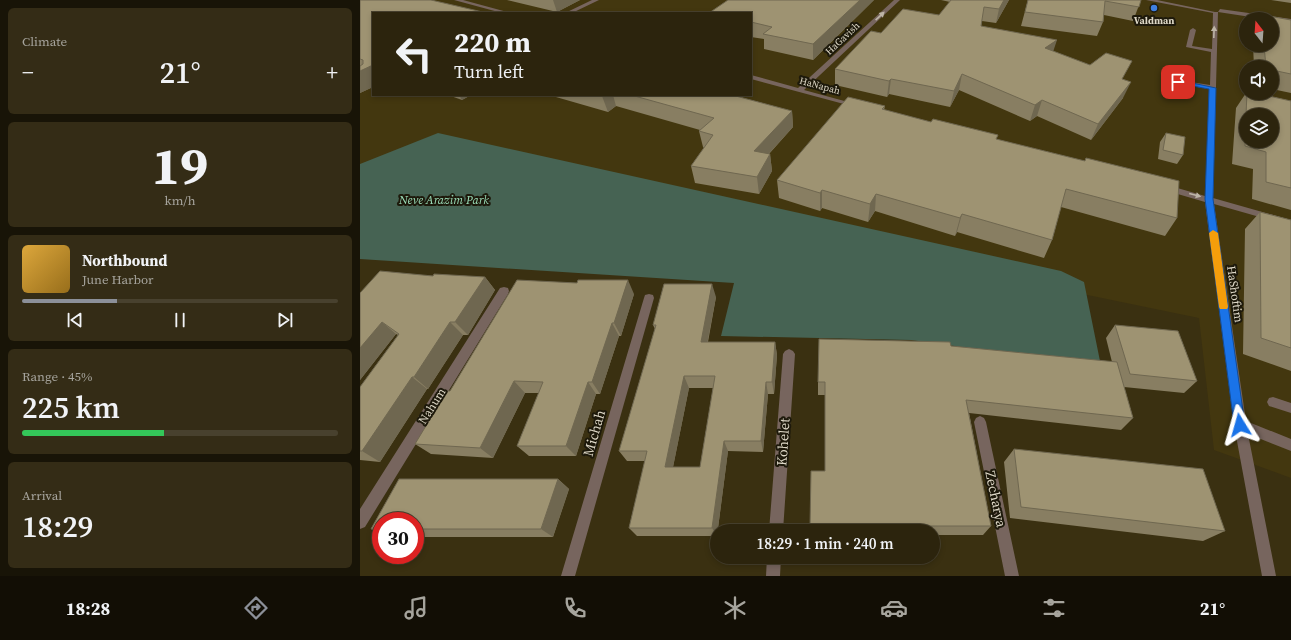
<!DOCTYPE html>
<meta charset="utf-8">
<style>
:root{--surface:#2c240d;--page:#342c16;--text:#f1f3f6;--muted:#a6a49d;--line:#48412e;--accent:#8c9099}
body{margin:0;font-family:"Source Serif 4",serif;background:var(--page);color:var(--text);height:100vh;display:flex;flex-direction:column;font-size:15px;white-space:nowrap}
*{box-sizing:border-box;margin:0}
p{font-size:13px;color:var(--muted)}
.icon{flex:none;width:22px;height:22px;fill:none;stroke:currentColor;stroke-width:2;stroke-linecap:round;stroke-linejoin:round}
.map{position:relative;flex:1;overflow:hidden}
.side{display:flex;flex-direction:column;gap:8px;padding:8px;background:#181407;width:360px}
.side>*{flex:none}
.guide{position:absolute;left:12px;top:12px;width:380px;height:84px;border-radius:0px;box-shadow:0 2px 6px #0003,0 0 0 1px var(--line);background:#2c240d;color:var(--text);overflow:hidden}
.needle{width:26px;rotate:343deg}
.buttons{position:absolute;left:879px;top:12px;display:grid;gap:8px}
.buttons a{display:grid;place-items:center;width:40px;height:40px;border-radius:50%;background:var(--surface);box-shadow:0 2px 6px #0003,0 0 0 1px var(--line);font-size:20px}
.speed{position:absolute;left:12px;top:512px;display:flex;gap:8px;font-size:20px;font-weight:700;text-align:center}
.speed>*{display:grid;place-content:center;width:52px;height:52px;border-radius:50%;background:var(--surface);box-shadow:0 2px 6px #0003,0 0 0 1px var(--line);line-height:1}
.speed .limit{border:6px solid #d22;background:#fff;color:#111}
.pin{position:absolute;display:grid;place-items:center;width:34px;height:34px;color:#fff;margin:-17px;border-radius:8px;box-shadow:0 2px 6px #0006}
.me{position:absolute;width:44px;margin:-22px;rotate:352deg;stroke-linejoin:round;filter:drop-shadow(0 0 3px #0008)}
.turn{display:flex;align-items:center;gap:14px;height:84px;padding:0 16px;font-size:18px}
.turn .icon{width:52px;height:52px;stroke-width:2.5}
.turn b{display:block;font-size:28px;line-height:34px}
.big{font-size:30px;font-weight:600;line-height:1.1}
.side .widget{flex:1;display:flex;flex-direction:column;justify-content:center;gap:6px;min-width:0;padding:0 14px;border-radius:6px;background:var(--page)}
.side .dial{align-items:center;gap:0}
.dial b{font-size:52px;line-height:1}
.song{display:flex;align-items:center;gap:12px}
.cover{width:48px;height:48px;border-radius:6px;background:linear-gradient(135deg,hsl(40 70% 55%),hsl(40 70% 35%))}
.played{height:4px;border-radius:2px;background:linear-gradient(90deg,var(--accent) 30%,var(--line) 30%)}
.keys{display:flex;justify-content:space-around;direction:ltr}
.heat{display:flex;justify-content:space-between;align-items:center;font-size:22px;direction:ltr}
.charge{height:6px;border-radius:3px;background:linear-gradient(90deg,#34c759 45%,var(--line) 0)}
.trip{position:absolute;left:350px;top:524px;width:230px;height:40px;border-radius:20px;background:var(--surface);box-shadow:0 2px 6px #0003,0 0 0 1px var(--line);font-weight:600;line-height:40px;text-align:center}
.dock{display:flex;height:64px;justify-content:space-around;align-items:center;background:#120e05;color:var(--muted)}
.dock .icon{width:28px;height:28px}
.dock .active{color:var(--accent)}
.dock b{font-size:18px;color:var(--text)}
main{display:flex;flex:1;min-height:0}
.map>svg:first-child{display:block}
.built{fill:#43370f;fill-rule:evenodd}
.green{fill:#466353}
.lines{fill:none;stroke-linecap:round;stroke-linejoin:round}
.minor{fill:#77655e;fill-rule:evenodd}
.wall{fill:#887e62;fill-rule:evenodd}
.shaded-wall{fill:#6f6750}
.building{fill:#9e9372;stroke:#6f6750;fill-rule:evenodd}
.oneway{fill:#beb5a7}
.route{fill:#1a73e8;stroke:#114b97}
.slow{fill:#f59e0b}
.shop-dot{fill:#3f7fe0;stroke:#1d190b;stroke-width:1.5}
.labels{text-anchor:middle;stroke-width:4;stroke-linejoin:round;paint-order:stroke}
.far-poi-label{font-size:10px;font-weight:bold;fill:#ddd7c6;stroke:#1d190b}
.far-street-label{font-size:10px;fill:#ddd7c6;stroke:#1d190b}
.park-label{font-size:12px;font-style:italic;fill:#9bdeb9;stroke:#1d190b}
.street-label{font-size:12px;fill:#ddd7c6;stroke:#1d190b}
.near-street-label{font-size:14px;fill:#ddd7c6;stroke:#1d190b}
</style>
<main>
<section class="side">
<div class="widget"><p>Climate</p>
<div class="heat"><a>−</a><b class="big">21°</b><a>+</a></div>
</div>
<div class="widget dial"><b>19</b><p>km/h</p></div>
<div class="widget">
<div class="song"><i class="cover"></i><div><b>Northbound</b><p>June Harbor</p></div></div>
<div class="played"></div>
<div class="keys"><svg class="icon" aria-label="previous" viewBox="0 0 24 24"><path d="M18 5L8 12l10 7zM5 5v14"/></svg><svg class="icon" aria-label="pause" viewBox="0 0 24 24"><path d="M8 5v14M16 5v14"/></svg><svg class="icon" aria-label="next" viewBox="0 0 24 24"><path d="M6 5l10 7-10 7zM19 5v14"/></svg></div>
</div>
<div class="widget"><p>Range · 45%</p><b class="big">225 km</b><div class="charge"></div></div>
<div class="widget"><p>Arrival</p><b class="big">18:29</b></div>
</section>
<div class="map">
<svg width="931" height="576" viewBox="0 0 931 576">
<rect width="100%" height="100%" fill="#3a3011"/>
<path class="built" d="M 0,0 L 931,0 L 931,478 L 854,450 L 839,318 L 51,155 L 0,184 ZM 13,13 L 391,13 L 391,95 L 13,95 ZM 886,19 L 912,19 L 912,45 L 886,45 ZM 886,67 L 912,67 L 912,93 L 886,93 ZM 886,115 L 912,115 L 912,141 L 886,141 Z"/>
<path class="green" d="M 78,133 L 701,271 L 724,282 L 741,366 L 551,340 L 361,336 L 374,283 L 0,259 L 0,164 Z"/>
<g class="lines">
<path class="minor" d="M 94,0 L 103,0 L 151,13 L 142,13 Z
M 232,0 L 239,0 L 212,13 L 205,13 Z
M 534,0 L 540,0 L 444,90 L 499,105 L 499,107 L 495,107 L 391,79 L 391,75 L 438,88 Z
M 786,0 L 797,0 L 855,12 L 858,12 L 860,9 L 931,19 L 931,23 L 858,12 L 853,198 L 931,220 L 931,226 L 854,204 L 886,421 L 931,439 L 931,451 L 888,434 L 916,576 L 902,576 L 874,425 L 845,202 L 804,190 L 803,188 L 807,185 L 845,196 L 850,89 L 818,84 L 815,82 L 818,80 L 850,85 L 851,52 L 826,47 L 830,30 L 833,28 L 836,30 L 832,46 L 852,49 L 853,13 Z
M 144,287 L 148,288 L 149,291 L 148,294 L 5,527 L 0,529 L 0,509 L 140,288 Z
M 289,294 L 293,295 L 294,298 L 215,576 L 201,576 L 284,298 L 285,295 Z
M 429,349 L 433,351 L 435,354 L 423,531 L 409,531 L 423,354 L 425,351 Z
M 913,397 L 931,403 L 931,413 L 909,406 L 907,402 L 909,398 Z
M 620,416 L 624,418 L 626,422 L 659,576 L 645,576 L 614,422 L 616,418 Z
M 407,557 L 421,557 L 420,576 L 406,576 Z"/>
</g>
<path class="wall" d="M 0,0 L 13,13 L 13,87 L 0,93 Z
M 147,0 L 220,0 L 197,12 Z
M 514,0 L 453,60 L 404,49 L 404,39 L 391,37 L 391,13 Z
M 581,0 L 649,0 L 636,23 L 622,21 L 621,26 L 693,51 L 763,79 L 763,98 L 731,140 L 677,116 L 670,121 L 599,90 L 590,107 L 529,94 L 527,97 L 475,85 L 475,69 L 521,33 L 579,15 L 590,2 Z
M 668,0 L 781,0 L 773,21 L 744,15 L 743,22 L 737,36 L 661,26 Z
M 911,0 L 931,0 L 931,3 Z
M 903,15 L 931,20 L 931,93 L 912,89 L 912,67 L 894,67 L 893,45 L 912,45 L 912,19 L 901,19 Z
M 886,93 L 895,93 L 931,101 L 931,210 L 892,199 L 893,169 L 872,164 L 876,108 Z
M 88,95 L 111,95 L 102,100 Z
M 189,95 L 372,95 L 432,111 L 433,127 L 409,154 L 410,154 L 412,171 L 399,194 L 335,183 L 331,166 L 344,148 L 343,147 L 339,131 L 340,130 L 256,106 L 248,112 Z
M 525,106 L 524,110 L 571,122 L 638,135 L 636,139 L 725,161 L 726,158 L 817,218 L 805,236 L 701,207 L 692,240 L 684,258 L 597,232 L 595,236 L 515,211 L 508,222 L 462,208 L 460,211 L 419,198 L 417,180 Z
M 806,133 L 823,155 L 817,164 L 798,159 L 800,142 Z
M 900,212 L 931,220 L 931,371 L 883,354 L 885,229 Z
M 73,276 L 125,277 L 135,290 L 108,335 L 103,335 L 68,389 L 67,389 L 20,462 L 0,460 L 0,387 L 38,335 L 36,334 L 0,380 L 0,293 Z
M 274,294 L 261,336 L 259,336 L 240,394 L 236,394 L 216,456 L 169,456 L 157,446 L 179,393 L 165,393 L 133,458 L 71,454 L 55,444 L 90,391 Z
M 356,297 L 348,342 L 415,342 L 417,355 L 414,394 L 408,394 L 403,452 L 368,451 L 357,536 L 277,536 L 269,528 L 285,461 L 267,461 L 259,451 L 295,329 L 293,325 ZM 329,388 L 353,388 L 340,467 L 313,467 Z
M 755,325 L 837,381 L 824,393 L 764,387 L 773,418 L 761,430 L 609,413 L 631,526 L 623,535 L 573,535 L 573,531 L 451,531 L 450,526 L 465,471 L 465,395 L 458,395 L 458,382 L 591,346 L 752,362 L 746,338 Z
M 654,449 L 865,531 L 843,541 L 650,518 L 644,462 Z
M 39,479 L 198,479 L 209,489 L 193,537 L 55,537 L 55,521 L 21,521 L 21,533 L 11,529 Z"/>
<path class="shaded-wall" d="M 193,0 L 220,0 L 197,12 Z
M 500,0 L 514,0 L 453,60 L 453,44 Z
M 644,0 L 649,0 L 636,23 L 639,9 Z
M 697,40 L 692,55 L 685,48 Z
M 13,65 L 13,87 L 0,93 L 0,71 Z
M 602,74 L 599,90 L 590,107 L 594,91 Z
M 531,79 L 529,94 L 527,97 L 529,81 Z
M 771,82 L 763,98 L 731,140 L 738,124 Z
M 99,95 L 111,95 L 102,100 Z
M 243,95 L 253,95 L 256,106 L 248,112 L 242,96 Z
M 682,100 L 677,116 L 670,121 L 675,105 Z
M 432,111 L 433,127 L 396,168 L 394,151 Z
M 410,154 L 412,171 L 399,194 L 397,177 Z
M 462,190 L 462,208 L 460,211 L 460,193 Z
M 516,194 L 515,211 L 508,222 L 510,204 Z
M 602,214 L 597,232 L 595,236 L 600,218 Z
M 125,277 L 135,290 L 108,335 L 95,322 Z
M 268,280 L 274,294 L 261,336 L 254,323 Z
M 352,284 L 356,297 L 345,355 L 341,342 Z
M 22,322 L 36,334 L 0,380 L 0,348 Z
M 90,322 L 103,335 L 68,389 L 54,377 Z
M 252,323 L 259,336 L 240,394 L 232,382 Z
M 415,342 L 417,355 L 414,394 L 412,382 Z
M 324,376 L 329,388 L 311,477 L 305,467 Z
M 52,377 L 67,389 L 20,462 L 2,451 Z
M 154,381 L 165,393 L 133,458 L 120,448 Z
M 228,382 L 236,394 L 216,456 L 206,446 Z
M 406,382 L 408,394 L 403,452 L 401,441 Z
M 364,441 L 368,451 L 357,536 L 352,528 Z
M 198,479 L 209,489 L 193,537 L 181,529 Z"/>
<path class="building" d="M 0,0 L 71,0 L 127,13 L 13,13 L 13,65 L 0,71 L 0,66 L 3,64 L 3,60 L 0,59 Z
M 368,0 L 500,0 L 453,44 L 403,34 L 412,27 L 391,22 L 391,13 L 349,13 Z
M 591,0 L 644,0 L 639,9 L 624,7 L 621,26 L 697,40 L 685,48 L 730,65 L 746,53 L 772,61 L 762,79 L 771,82 L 738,124 L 682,100 L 675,105 L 602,74 L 594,91 L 531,79 L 529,81 L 475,69 L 511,31 L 521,33 L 543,9 L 579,15 Z
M 668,0 L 781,0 L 779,7 L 745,1 L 743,22 L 665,12 Z
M 903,15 L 931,20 L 931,74 L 912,70 L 912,67 L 906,67 L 904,45 L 912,45 L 912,19 L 903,19 Z
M 887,93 L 895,93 L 931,101 L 931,188 L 906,182 L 906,152 L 885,146 L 886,117 L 886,141 L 912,141 L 912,115 L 886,115 Z
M 271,95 L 372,95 L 432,111 L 394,151 L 410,154 L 397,177 L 331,166 L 353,135 L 339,131 L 354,118 Z
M 488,97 L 525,106 L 522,109 L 571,122 L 573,119 L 638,135 L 636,139 L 725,161 L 726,158 L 819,181 L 817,218 L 706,189 L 692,240 L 602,214 L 600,218 L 516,194 L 510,204 L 462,190 L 460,193 L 417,180 Z
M 806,133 L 825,137 L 823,155 L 803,150 Z
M 900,212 L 931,220 L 931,348 L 901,338 Z
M 20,271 L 73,276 L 74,274 L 125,277 L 95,322 L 90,322 L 54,377 L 52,377 L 2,451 L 0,451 L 0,387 L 39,334 L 22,322 L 0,348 L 0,293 Z
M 157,280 L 217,283 L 218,280 L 268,280 L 254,323 L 252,323 L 232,382 L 228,382 L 206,446 L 157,446 L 183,382 L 154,381 L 120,448 L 55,444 L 87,391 L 90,391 Z
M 304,284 L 352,284 L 341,342 L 415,342 L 412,382 L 406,382 L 401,441 L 364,441 L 352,528 L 269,528 L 287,451 L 259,451 L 296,325 L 293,325 ZM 324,376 L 355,376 L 340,467 L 305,467 Z
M 755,325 L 818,331 L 837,381 L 770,374 Z
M 459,339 L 590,342 L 591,346 L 757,362 L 773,418 L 606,400 L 631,526 L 450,526 L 451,471 L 465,471 L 465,382 L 458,382 Z
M 654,449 L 843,469 L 865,531 L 661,507 Z
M 39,479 L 198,479 L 181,529 L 55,529 L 55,521 L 21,521 L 21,529 L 11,529 Z"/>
<defs><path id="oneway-solid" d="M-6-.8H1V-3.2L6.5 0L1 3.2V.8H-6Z"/></defs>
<g class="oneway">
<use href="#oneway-solid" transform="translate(520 16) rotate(-43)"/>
<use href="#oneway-solid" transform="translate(854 32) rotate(-88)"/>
<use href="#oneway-solid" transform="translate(835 195) rotate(15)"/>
</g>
<path class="route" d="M 818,80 L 856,88 L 853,199 L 885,425 L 884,429 L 880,430 L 876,429 L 874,425 L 845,199 L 849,89 L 816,83 L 816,81 Z"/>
<path class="slow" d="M 853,230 L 858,233 L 868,307 L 867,309 L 860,309 L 859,307 L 849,233 Z"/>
<circle class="shop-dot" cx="794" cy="8" r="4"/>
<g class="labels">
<g class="far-poi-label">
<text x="794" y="24">Valdman</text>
</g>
<g class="far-street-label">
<text transform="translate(482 38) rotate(-43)" y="4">HaGavish</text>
<text transform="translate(460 85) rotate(15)" y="4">HaNapah</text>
</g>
<g class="park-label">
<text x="84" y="204">Neve Arazim Park</text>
</g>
<g class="street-label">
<text transform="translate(875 294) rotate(82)" y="4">HaShoftim</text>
<text transform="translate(72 406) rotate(-58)" y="4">Nahum</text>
</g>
<g class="near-street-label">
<text transform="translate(234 433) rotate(-74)" y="5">Michah</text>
<text transform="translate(423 442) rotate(-86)" y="5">Kohelet</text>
<text transform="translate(636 499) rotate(78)" y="5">Zecharya</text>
</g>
</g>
</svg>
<div class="buttons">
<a><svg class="needle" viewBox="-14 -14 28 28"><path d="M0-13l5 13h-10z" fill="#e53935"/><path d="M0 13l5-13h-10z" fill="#a6a49d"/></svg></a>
<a><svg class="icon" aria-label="sound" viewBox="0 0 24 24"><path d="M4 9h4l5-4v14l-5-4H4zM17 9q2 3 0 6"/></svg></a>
<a><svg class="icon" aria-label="layers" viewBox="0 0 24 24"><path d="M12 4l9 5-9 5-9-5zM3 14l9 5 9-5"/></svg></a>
</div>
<div class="speed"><div class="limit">30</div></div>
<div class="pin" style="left:818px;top:82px;background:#d93025"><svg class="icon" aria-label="arrive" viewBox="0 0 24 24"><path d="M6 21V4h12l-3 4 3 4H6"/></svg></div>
<svg class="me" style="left:880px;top:425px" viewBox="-20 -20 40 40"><path d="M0-17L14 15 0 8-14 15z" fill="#1a73e8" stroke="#fff" stroke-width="4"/></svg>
<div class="trip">18:29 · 1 min · 240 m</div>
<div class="guide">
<div class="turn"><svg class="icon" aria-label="left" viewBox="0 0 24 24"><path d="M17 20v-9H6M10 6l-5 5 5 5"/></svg><div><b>220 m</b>Turn left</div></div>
</div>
</div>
</main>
<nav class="dock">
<b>18:28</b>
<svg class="icon active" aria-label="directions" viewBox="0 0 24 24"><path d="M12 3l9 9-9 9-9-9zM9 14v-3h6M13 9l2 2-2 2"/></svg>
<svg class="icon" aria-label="music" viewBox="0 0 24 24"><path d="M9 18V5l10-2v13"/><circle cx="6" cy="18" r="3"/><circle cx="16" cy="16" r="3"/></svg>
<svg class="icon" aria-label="phone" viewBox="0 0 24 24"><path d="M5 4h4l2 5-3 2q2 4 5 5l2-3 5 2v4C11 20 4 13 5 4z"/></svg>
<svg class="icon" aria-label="climate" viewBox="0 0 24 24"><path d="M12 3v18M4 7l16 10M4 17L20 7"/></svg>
<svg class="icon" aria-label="car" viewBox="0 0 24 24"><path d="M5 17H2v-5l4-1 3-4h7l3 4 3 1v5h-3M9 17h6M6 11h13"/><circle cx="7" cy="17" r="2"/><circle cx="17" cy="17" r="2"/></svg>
<svg class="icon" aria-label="filters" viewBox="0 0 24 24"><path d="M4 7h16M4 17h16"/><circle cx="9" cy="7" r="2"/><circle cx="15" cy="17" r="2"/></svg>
<b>21°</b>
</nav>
